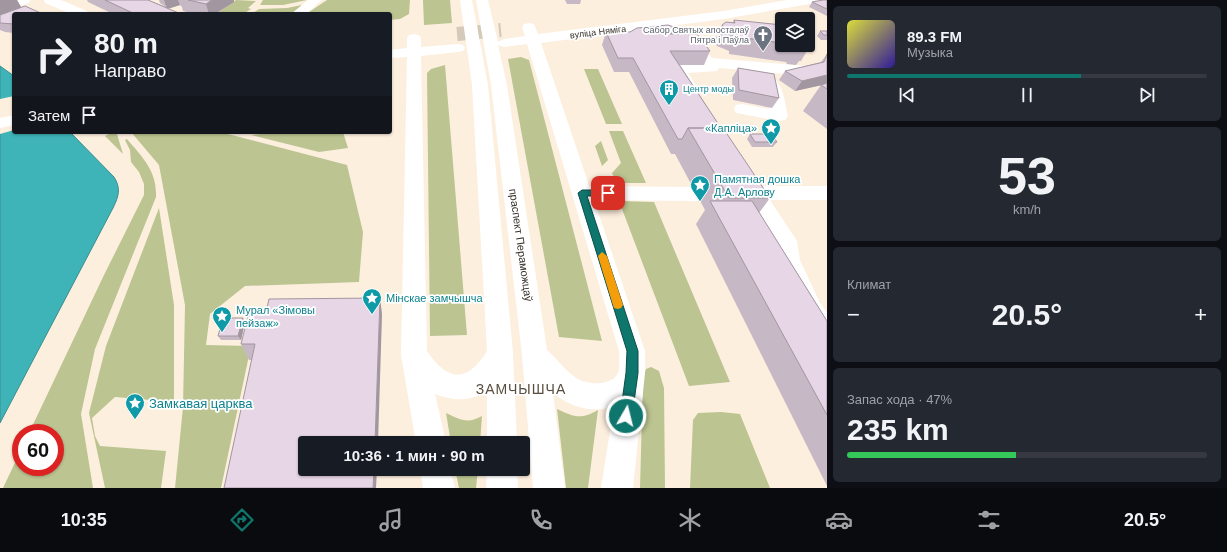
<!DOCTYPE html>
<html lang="ru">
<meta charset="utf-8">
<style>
:root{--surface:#171b24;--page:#242831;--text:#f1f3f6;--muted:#9ea1a6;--line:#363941;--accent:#0f766e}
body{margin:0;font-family:Arial,sans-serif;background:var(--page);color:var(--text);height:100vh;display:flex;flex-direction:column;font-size:15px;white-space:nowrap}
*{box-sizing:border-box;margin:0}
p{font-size:13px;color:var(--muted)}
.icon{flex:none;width:22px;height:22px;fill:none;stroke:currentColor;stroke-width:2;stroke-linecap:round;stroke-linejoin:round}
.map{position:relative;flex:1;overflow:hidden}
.details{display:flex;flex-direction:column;gap:6px;padding:6px;background:#0d0f14;width:400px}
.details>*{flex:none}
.banner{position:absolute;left:12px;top:12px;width:380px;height:122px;border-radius:4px;box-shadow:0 1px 3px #0004;background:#171b24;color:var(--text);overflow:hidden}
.controls{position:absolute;left:775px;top:12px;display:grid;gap:8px}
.controls a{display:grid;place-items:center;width:40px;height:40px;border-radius:4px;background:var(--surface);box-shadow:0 1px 3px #0004;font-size:20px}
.speed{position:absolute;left:12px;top:424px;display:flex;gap:8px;font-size:20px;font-weight:700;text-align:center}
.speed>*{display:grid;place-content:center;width:52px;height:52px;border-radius:50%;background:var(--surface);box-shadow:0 1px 3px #0004;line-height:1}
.speed .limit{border:6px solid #d22;background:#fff;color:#111}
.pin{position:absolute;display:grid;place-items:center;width:34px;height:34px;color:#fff;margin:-17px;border-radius:8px;box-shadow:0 2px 6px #0006}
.me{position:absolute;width:44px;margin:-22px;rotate:8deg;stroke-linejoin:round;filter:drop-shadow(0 0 3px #0008)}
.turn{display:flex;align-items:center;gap:14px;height:84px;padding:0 16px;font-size:18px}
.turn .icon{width:52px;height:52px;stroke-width:2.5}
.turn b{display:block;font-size:28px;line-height:34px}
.then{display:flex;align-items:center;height:38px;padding:0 16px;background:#0003;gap:8px;font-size:15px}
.big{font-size:30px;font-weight:700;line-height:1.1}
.details .card{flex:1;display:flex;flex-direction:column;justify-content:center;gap:6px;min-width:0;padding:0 14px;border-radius:6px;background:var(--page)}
.details .dial{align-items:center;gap:0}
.dial b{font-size:52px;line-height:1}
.song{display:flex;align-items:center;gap:12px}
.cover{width:48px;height:48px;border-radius:6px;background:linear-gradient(135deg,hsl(60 70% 55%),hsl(250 70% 35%))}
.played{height:4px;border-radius:2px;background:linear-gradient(90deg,var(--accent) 65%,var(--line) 65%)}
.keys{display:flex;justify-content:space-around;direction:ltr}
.heat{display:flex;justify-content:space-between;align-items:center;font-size:22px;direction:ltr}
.charge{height:6px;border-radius:3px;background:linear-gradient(90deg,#34c759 47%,var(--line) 0)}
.trip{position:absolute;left:298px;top:436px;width:232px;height:40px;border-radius:4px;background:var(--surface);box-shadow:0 1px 3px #0004;font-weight:700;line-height:40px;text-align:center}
.menu{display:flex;height:64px;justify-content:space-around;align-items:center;background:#090b0e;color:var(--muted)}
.menu .icon{width:28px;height:28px}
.menu .on{color:var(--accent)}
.menu b{font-size:18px;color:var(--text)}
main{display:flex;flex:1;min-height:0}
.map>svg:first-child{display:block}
.green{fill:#bcc491}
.water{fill:#3eb4b8;stroke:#3c8d8e}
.pier{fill:#fdefde}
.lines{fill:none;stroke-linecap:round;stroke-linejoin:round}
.major-tunnel{stroke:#d5c9ba;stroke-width:14;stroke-dasharray:14 7;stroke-linecap:butt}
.minor{fill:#fff;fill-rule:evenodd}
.major{fill:#fff;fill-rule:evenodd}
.wall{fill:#c7b8c5}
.shaded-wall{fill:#a296a0}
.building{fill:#e7d6e5;stroke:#a296a0}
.route{fill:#0f766e;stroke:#0a4d48}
.slow{fill:#f59e0b}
.labels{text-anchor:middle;stroke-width:3.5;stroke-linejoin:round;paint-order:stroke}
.far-worship-label{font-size:9px;fill:#5b616d;stroke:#fff;text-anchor:end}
.far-street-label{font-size:9px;fill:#37322b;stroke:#fff}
.far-culture-label{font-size:9px;fill:#0d838f;stroke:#fff;text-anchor:start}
.culture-label{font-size:11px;fill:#0d838f;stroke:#fff;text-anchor:start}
.street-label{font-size:11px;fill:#37322b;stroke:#fff}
.near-culture-label{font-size:13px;fill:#0d838f;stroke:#fff;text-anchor:start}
.near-neighbourhood-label{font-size:14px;letter-spacing:1px;fill:#584d3f;stroke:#fff}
</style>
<main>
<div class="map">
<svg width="827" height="488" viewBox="0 0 827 488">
<rect width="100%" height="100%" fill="#fdefde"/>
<path class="green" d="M 236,0 L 256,1 L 248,8 L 251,9 L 243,14 L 216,14 Z
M 263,0 L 307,0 L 283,5 L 260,5 Z
M 327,0 L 410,0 L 409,14 L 400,19 L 390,20 L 390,14 L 306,14 Z
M 423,0 L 450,0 L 452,23 L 424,25 Z
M 307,4 L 293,14 L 251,14 L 259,9 L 287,8 Z
M 521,57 L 529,60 L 602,341 L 559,337 L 508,59 Z
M 445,65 L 467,335 L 430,336 L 427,73 L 431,69 Z
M 584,69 L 598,69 L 622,124 L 606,124 Z
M 609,131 L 623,131 L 646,183 L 617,183 L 612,173 L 621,163 Z
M 113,132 L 120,132 L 117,134 L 123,154 L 105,136 Z
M 131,132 L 220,132 L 347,165 L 363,232 L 359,282 L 245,286 L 210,314 L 206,345 L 251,346 L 221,488 L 175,488 L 183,407 L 185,305 L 159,165 Z
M 280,132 L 343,132 L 348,148 L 319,152 L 251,135 Z
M 127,139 C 143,158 157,171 156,197 L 95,349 L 81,414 L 93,488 L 3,488 L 21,450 L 21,467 L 55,467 L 55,433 L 29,433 L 104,275 L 144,195 L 144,184 L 139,172 L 131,162 L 130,150 L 125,140 Z
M 601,141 L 608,160 L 602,166 L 595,146 Z
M 619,201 L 654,202 L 730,382 L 689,386 Z
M 159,208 L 174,305 L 174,402 L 115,397 L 92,418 L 95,436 L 100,446 L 166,451 L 161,488 L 105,488 L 89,413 L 106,346 Z
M 651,367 L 659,371 L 664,388 L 665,488 L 640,488 L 643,378 L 646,369 Z
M 557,409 C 574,417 581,420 598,410 L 588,488 L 566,488 Z
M 721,412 L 740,414 L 770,488 L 690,488 L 693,420 L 698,413 Z
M 446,413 C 461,420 467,424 482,416 L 480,443 L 451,443 Z
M 455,469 L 478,469 L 476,488 L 459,488 Z"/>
<path class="water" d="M 0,66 L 14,76 L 14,132 L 70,132 L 114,177 C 121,188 119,196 113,208 L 0,423 Z"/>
<path class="pier" d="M 14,96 L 14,130 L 0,134 L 0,99 Z"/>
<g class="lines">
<path class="major-tunnel" d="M 457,34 L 501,30"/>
<path class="minor" d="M 12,0 L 30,0 L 29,3 L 0,13 L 0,5 Z
M 44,0 L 61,0 L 87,11 L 89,14 L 71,14 L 45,3 Z
M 308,0 L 322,0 L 306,14 L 291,14 Z
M 694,40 L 699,41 L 712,58 L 807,66 L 812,68 L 815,71 L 812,74 L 807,76 L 719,68 L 717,71 L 688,73 L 698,89 L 696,92 L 690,94 L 684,92 L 669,68 L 672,65 L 700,63 L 687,44 L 689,41 Z
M 762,72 C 783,77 784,98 788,116 L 785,120 L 779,121 L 742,114 L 736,113 L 734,109 L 736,105 L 742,104 L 769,109 L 765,88 L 754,77 L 756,74 Z
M 748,174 L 755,176 L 761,186 L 827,186 L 827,200 L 770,200 L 797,241 L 800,260 L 820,303 L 827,313 L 827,345 L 818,342 L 802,316 L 778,260 L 775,242 L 750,200 L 737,198 L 734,193 L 737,188 L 742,187 L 738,181 L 741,176 Z
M 582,186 L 696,187 L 703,189 L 706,194 L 703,199 L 696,201 L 582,200 L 575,198 L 572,193 L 575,188 Z"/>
<path class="major" d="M 460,0 L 472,0 L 488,85 L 513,353 L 517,443 L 487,443 L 487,391 C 470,402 453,401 435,394 L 446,443 L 416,443 L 401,355 L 407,57 L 390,58 L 390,50 L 407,48 L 407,38 L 409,35 L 414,34 L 419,35 L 421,38 L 421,47 L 458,44 L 463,45 L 465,48 L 463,51 L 458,52 L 421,56 L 427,351 C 447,381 467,384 487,351 L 472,85 Z
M 476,0 L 488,0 L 498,42 L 504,39 L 525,36 L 522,27 L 524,24 L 529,23 L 534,24 L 538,34 L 724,11 L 787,0 L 815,0 L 814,3 L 809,4 L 724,19 L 541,43 L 645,351 L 645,373 L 633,488 L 601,488 L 614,406 C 593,414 570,407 553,393 L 565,488 L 533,488 L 522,355 L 491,85 ZM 527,44 L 619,351 C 619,357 620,364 619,370 C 615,387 587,385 576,378 C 565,370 557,359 547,350 L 507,85 L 498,45 L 504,47 Z
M 14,115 L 14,125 L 0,128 L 0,118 Z
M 420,469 L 450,469 L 455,488 L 423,488 Z
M 487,469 L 517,469 L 518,488 L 486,488 Z"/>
</g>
<path class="wall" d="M 0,0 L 17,0 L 21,7 L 14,14 L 14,33 L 5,32 L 0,30 Z
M 87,0 L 148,0 L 166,7 L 160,3 L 159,0 L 234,0 L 234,2 L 215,14 L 196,14 L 183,11 L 182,7 L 180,5 L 168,9 L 181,14 L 113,14 L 88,2 Z
M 542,0 L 581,0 L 580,4 L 567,4 L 565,0 Z
M 827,0 L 827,16 L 809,7 L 812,2 Z
M 734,20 L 782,25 L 782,45 L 808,45 L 808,36 L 811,44 L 801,61 L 799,61 L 796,65 L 787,64 L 786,62 L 729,54 L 729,51 L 717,46 L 714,42 L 722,25 L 733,22 Z
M 820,31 L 827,31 L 827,40 L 821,40 L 817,36 Z
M 606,32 L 674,34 L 710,51 L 704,65 L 680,65 L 721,128 L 770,198 L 759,213 L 827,321 L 827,486 L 696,224 L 705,210 L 675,154 L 671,154 L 629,72 L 614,72 L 602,45 Z
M 827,54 L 827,129 L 803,111 L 821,85 L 795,91 L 779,80 L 785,71 L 821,62 Z
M 738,68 L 779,98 L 772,108 L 733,100 L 732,78 Z
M 750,134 L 777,142 L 773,147 L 752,147 L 747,139 Z
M 380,298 L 382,315 L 252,360 L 249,360 L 241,344 L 267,308 Z
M 245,322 L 241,340 L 221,340 L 218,336 Z"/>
<path class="shaded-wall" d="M 0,0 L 17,0 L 24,12 L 0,21 Z
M 164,0 L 178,0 L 180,5 L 167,9 Z
M 212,0 L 234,0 L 234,2 L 215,14 L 209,14 L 206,4 Z
M 677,28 L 671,41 L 670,34 Z
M 827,75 L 827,84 L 795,91 L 802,81 Z
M 380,298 L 382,315 L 378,443 L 375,443 Z
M 243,318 L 245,322 L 241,340 L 238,336 Z
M 374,469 L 377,469 L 376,488 L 373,488 Z"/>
<path class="building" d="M 105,0 L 148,0 L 181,14 L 135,14 Z
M 188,0 L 212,0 L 206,4 Z
M 823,0 L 827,0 L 827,9 L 812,2 Z
M 25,6 L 43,14 L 14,14 L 14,24 L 0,23 L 0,15 Z
M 734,20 L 782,25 L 782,43 L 738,37 L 737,34 L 725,29 L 722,25 L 726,22 L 735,23 Z
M 668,25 L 677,28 L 670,34 L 697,34 L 710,51 L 670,51 L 721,128 L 688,128 L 682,139 L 678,139 L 633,58 L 618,58 L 606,32 L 630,32 L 637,28 Z
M 820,31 L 827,31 L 827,35 L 824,35 Z
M 808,36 L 811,44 L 808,44 Z
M 796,45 L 806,45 L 807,48 L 797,46 Z
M 827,54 L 827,75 L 802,81 L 785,71 L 824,62 Z
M 738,68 L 774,74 L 779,98 L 739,90 Z
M 827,83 L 827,89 L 821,85 Z
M 688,128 L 723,128 L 770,198 L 729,198 Z
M 750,134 L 771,134 L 777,142 L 755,142 Z
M 710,201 L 752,201 L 827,321 L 827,415 Z
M 380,298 L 375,443 L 305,443 L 305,469 L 374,469 L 373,488 L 224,488 L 255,344 L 241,344 L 250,308 L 267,308 L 269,299 Z
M 223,318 L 243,318 L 238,336 L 218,336 Z"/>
<path class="route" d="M 582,190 L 608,190 L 612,193 L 608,196 L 587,196 L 638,351 L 638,373 L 632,416 L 630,420 L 626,422 L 622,420 L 620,416 L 626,373 L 627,351 L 578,193 Z"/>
<path class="slow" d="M 602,252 L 607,256 L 623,305 L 621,308 L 618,309 L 614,308 L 613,305 L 598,256 Z"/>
<defs>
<g id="church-pin" transform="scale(1)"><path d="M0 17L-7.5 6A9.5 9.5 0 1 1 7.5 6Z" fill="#6b7280" stroke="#fff"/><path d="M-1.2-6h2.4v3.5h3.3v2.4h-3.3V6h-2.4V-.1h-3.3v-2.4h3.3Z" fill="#fff"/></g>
<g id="building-pin" transform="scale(1)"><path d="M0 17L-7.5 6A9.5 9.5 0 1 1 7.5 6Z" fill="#0f9aa8" stroke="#fff"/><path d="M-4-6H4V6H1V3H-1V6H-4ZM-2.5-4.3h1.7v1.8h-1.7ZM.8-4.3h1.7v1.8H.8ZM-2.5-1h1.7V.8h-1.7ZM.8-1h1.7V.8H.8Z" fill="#fff"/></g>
<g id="sight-pin" transform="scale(1)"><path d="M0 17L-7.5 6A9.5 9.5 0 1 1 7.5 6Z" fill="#0f9aa8" stroke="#fff"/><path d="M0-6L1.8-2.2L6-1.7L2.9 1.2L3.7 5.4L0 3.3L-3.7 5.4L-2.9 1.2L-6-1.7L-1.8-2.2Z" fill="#fff"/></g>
</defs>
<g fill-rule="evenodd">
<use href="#church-pin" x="763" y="35"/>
<use href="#building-pin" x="669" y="89"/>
<use href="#sight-pin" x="771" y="128"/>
<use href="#sight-pin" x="700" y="185"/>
<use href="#sight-pin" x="372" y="298"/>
<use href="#sight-pin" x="222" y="316"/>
<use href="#sight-pin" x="135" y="403"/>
</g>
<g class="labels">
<g class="far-worship-label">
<text x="749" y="33">Сабор Святых апосталаў<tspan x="749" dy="10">Пятра і Паўла</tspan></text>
</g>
<g class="far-street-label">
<text transform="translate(598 32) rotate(-7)" y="3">вуліца Няміга</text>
</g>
<g class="far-culture-label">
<text x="683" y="92">Центр моды</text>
</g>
<g class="culture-label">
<text x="757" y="132" text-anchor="end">«Капліца»</text>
<text x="714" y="183">Памятная дошка<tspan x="714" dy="13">Д.А. Арлову</tspan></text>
<text x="386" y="302">Мінскае замчышча</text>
<text x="236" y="314">Мурал «Зімовы<tspan x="236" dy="13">пейзаж»</tspan></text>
</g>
<g class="street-label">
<text transform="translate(521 245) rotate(82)" y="4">праспект Пераможцаў</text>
</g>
<g class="near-culture-label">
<text x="149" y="408">Замкавая царква</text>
</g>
<g class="near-neighbourhood-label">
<text x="521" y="394">ЗАМЧЫШЧА</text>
</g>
</g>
</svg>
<div class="controls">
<a><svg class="icon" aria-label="layers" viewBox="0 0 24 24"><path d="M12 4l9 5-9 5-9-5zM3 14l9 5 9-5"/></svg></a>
</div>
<div class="speed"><div class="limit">60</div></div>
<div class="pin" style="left:608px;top:193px;background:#d93025"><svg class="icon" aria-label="arrive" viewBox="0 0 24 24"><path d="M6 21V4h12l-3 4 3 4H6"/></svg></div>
<svg class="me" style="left:626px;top:416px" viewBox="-20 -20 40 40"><circle r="17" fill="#0f766e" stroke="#fff" stroke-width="3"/><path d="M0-11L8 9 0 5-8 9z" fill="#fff"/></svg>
<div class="trip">10:36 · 1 мин · 90 m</div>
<div class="banner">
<div class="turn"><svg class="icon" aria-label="right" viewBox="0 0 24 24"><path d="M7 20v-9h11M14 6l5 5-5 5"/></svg><div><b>80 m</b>Направо</div></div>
<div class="then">Затем<svg class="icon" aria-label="arrive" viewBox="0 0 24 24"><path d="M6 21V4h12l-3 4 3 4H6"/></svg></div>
</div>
</div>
<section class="details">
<div class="card">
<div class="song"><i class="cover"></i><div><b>89.3 FM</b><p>Музыка</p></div></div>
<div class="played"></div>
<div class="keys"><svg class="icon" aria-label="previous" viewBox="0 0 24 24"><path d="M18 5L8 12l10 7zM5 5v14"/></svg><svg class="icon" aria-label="pause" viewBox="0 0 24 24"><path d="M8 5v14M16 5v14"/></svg><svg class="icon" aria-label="next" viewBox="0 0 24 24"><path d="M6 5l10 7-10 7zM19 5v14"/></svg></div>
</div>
<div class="card dial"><b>53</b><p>km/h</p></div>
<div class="card"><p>Климат</p>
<div class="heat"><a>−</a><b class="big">20.5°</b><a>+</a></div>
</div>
<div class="card"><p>Запас хода · 47%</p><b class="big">235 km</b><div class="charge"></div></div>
</section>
</main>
<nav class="menu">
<b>10:35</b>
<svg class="icon on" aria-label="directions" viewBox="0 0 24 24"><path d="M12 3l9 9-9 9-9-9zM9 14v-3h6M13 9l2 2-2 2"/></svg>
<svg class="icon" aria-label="music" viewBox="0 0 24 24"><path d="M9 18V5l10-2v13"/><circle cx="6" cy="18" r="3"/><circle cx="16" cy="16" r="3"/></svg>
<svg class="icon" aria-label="phone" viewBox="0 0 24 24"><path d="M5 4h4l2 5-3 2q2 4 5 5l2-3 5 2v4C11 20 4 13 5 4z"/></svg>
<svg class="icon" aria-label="climate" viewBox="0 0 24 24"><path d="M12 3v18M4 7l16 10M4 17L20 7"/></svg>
<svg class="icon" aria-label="car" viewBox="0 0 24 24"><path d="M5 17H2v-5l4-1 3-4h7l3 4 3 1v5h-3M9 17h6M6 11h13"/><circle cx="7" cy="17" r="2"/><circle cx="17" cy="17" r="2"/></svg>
<svg class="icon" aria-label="filters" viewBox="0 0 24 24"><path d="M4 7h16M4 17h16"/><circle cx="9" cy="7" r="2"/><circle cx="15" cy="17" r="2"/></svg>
<b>20.5°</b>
</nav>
